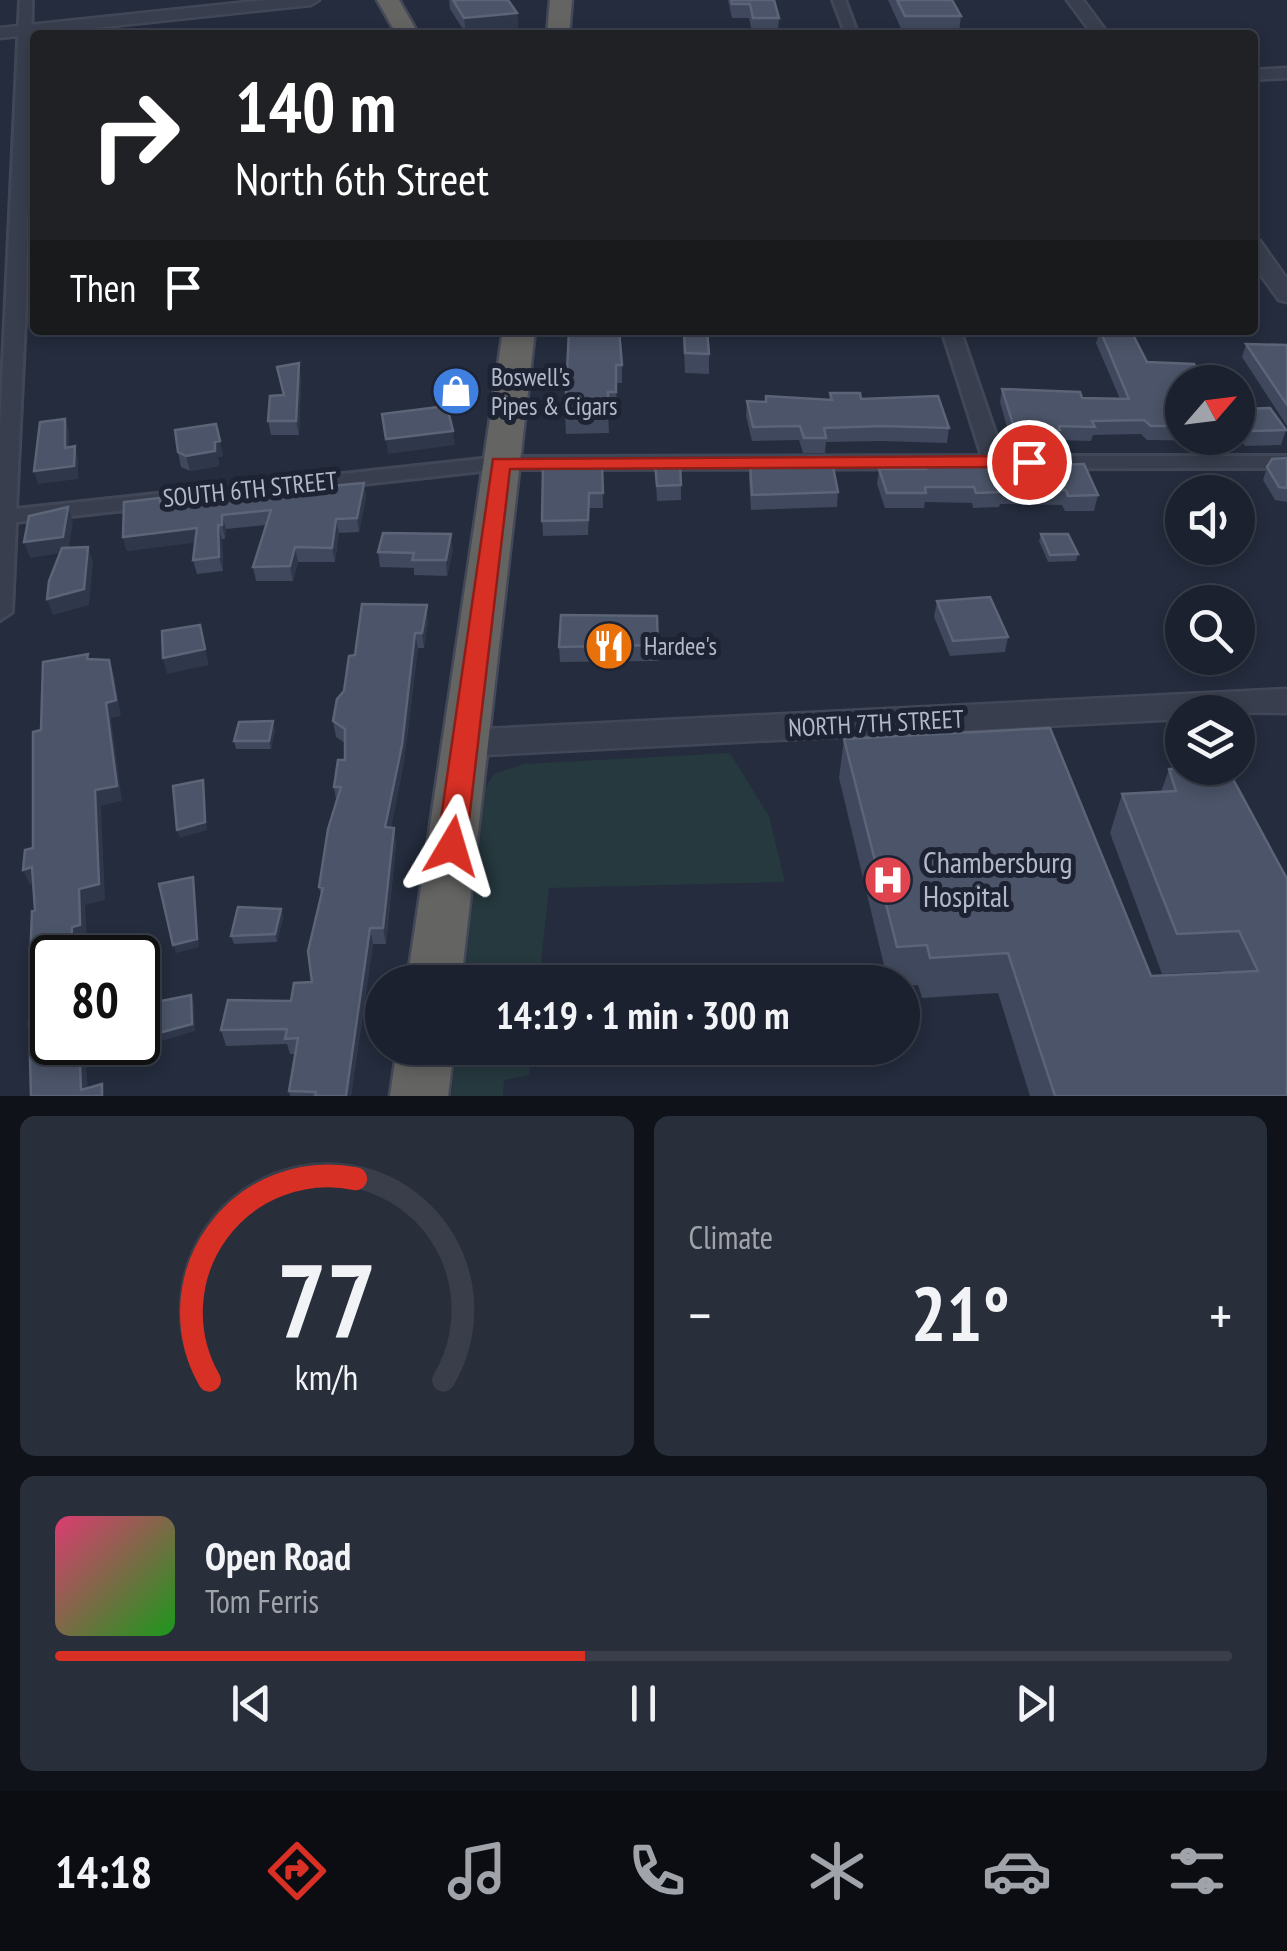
<!DOCTYPE html>
<meta charset="utf-8">
<style>
:root{--surface:#1b212e;--page:#282e3a;--text:#f1f3f6;--muted:#a0a3aa;--line:#393e4a;--accent:#d93025}
body{margin:0;font-family:"PT Sans Narrow",sans-serif;background:var(--page);color:var(--text);height:100vh;display:flex;flex-direction:column;font-size:38px;white-space:nowrap}
*{box-sizing:border-box;margin:0}
p{font-size:32px;color:var(--muted)}
.icon{flex:none;width:55px;height:55px;fill:none;stroke:currentColor;stroke-width:2;stroke-linecap:round;stroke-linejoin:round}
.map{position:relative;height:1096px;overflow:hidden}
.sheet{display:flex;flex-direction:column;gap:20px;padding:20px;background:#0f1219;flex:1}
.sheet>*{flex:none}
.guide{position:absolute;left:30px;top:30px;width:1228px;height:305px;border-radius:10px;box-shadow:0 5px 15px #0003,0 0 0 2px var(--line);background:#202124;color:#fff;overflow:hidden}
.needle{width:65px;rotate:62deg}
.buttons{position:absolute;left:1165px;top:365px;display:grid;gap:20px}
.buttons a{display:grid;place-items:center;width:90px;height:90px;border-radius:50%;background:var(--surface);box-shadow:0 5px 15px #0003,0 0 0 2px var(--line);font-size:50px}
.speed{position:absolute;left:30px;top:935px;display:flex;gap:20px;font-size:50px;font-weight:700;text-align:center}
.speed>*{display:grid;place-content:center;width:130px;height:130px;border-radius:50%;background:var(--surface);box-shadow:0 5px 15px #0003,0 0 0 2px var(--line);line-height:1}
.speed .limit{border:5px solid #111;border-radius:15px;background:#fff;color:#111}
.pin{position:absolute;display:grid;place-items:center;width:85px;height:85px;color:#fff;margin:-42px;border:5px solid #fff;border-radius:50%;box-shadow:0 2px 10px #0007}
.me{position:absolute;width:110px;margin:-55px;rotate:7deg;stroke-linejoin:round;filter:drop-shadow(0 0 8px #0008)}
.turn{display:flex;align-items:center;gap:35px;height:210px;padding:0 40px;font-size:45px}
.turn .icon{width:130px;height:130px;stroke-width:2.5}
.turn b{display:block;font-size:70px;line-height:85px}
.then{display:flex;align-items:center;height:95px;padding:0 40px;background:#0003;gap:20px;font-size:38px}
.big{font-size:75px;font-weight:600;line-height:1.1}
.sheet .tile{flex:1;display:flex;flex-direction:column;justify-content:center;gap:15px;min-width:0;padding:0 35px;border-radius:15px;background:var(--page)}
.sheet .dial{align-items:center;gap:0}
.dial svg{height:260px;overflow:visible;fill:none;stroke:var(--line);stroke-width:7;stroke-linecap:round;text-anchor:middle}
.dial text{fill:var(--text);stroke:none}
.song{display:flex;align-items:center;gap:30px}
.cover{width:120px;height:120px;border-radius:15px;background:linear-gradient(135deg,hsl(340 70% 55%),hsl(120 70% 35%))}
.played{height:10px;border-radius:5px;background:linear-gradient(90deg,var(--accent) 45%,var(--line) 45%)}
.keys{display:flex;justify-content:space-around;direction:ltr}
.heat{display:flex;justify-content:space-between;align-items:center;font-size:55px;direction:ltr}
.sheet .tiles{flex:1;display:grid;gap:20px;grid-template-columns:1fr 1fr}
.tile:last-child{grid-column:span 2}
.trip{position:absolute;left:365px;top:965px;width:555px;height:100px;border-radius:50px;background:var(--surface);box-shadow:0 5px 15px #0003,0 0 0 2px var(--line);font-weight:600;line-height:100px;text-align:center}
.tab-bar{display:flex;height:160px;justify-content:space-around;align-items:center;background:#0b0d12;color:var(--muted)}
.tab-bar .icon{width:70px;height:70px}
.tab-bar .active{color:var(--accent)}
.tab-bar b{font-size:45px;color:var(--text)}
.map>svg:first-child{display:block}
.green{fill:#26393e}
.lines{fill:none;stroke-linecap:round;stroke-linejoin:round}
.minor-casing{stroke:#414756;stroke-width:6}
.tertiary-casing{stroke:#414756;stroke-width:5}
.trunk-casing{stroke:#434958;stroke-width:5}
.minor{fill:#383e4d;fill-rule:evenodd}
.tertiary{fill:#383e4d;fill-rule:evenodd}
.trunk{fill:#646462;fill-rule:evenodd}
.wall{fill:#3f485c}
.shaded-wall{fill:#2f374b}
.building{fill:#4b5468;stroke:#5c6477;stroke-width:2.5}
.route{fill:#d93025;stroke:#8d1f18;stroke-width:2.5}
.labels{text-anchor:middle;stroke-width:10;stroke-linejoin:round;paint-order:stroke}
.poi-label{font-size:25px;fill:#b3b9c9;stroke:#1d2332;text-anchor:start}
.street-label{font-size:25px;fill:#b3b9c9;stroke:#1d2332}
.near-poi-label{font-size:30px;fill:#b3b9c9;stroke:#1d2332;text-anchor:start}
</style>
<div class="map">
<svg width="1287" height="1096" viewBox="0 0 1287 1096">
<rect width="100%" height="100%" fill="#242c3d"/>
<path class="green" d="M 730,753 L 769,816 L 785,882 L 549,888 L 539,982 L 464,982 L 485,788 L 494,774 L 523,764 Z
M 457,1048 L 532,1048 L 529,1075 L 504,1080 L 503,1096 L 451,1096 Z"/>
<g class="lines">
<g class="minor-casing">
<path id="minor" d="M 20,0 L 32,0 L 26,299 L 16,509 L 500,457 L 982,456 L 942,330 L 960,330 L 1003,456 L 1287,456 L 1287,468 L 500,469 L 16,522 L 12,612 L 0,620 L 0,427 Z
M 833,0 L 845,0 L 858,35 L 846,35 Z"/>
</g>
<g class="tertiary-casing">
<path id="tertiary" d="M 266,0 L 319,0 L 311,5 L 0,38 L 0,28 Z
M 1067,0 L 1083,0 L 1109,35 L 1093,35 Z
M 1287,68 L 1287,78 L 1252,80 L 1252,70 Z
M 1252,239 L 1260,241 L 1287,279 L 1287,302 L 1279,300 L 1252,263 Z
M 1287,689 L 1287,713 L 1182,712 L 1182,719 L 465,756 L 453,752 L 447,743 L 453,734 L 465,730 Z"/>
</g>
<g class="trunk-casing">
<path id="trunk" d="M 377,0 L 399,0 L 419,35 L 397,35 Z
M 550,0 L 572,0 L 569,35 L 547,35 Z
M 503,330 L 535,330 L 461,982 L 407,982 Z
M 397,1048 L 454,1048 L 448,1096 L 390,1096 Z"/>
</g>
<use href="#minor" class="minor"/>
<use href="#tertiary" class="tertiary"/>
<use href="#trunk" class="trunk"/>
</g>
<path class="wall" d="M 449,0 L 508,0 L 517,13 L 518,29 L 466,34 L 450,9 Z
M 728,0 L 774,0 L 779,18 L 778,32 L 752,32 L 749,18 L 732,18 Z
M 888,0 L 952,0 L 961,16 L 959,32 L 903,33 Z
M 569,330 L 622,365 L 622,383 L 616,383 L 617,410 L 608,410 L 609,433 L 566,434 L 565,415 Z
M 683,330 L 707,330 L 709,354 L 709,374 L 685,373 Z
M 1100,330 L 1147,362 L 1182,382 L 1182,438 L 1229,438 L 1228,441 L 1147,440 L 1141,434 L 1093,435 L 1091,441 L 1058,440 L 1057,444 L 1021,442 L 1010,438 L 1000,402 L 1002,389 L 1082,398 L 1120,399 L 1096,343 Z
M 1246,344 L 1287,345 L 1287,426 L 1242,357 Z
M 301,378 L 299,435 L 271,435 L 268,421 L 283,395 Z
M 830,393 L 861,399 L 949,428 L 947,443 L 881,441 L 826,442 L 825,453 L 803,453 L 799,440 L 752,441 L 746,416 L 747,401 L 829,400 Z
M 1238,409 L 1286,430 L 1281,445 L 1245,446 L 1238,435 Z
M 216,424 L 223,456 L 218,457 L 219,466 L 190,471 L 181,467 L 178,452 Z
M 810,457 L 838,492 L 837,507 L 751,510 L 749,478 L 750,463 L 809,464 Z
M 1287,458 L 1287,502 L 1275,500 L 1263,480 L 1267,467 Z
M 655,463 L 681,485 L 681,500 L 657,501 Z
M 925,464 L 994,467 L 1098,495 L 1094,511 L 1065,511 L 1062,505 L 1000,504 L 999,507 L 973,508 L 972,503 L 925,502 L 924,508 L 885,508 L 877,484 L 879,469 L 924,469 Z
M 602,466 L 603,508 L 589,508 L 588,535 L 543,536 L 542,521 Z
M 364,483 L 366,497 L 359,532 L 339,533 L 335,562 L 298,562 L 293,581 L 256,581 L 253,567 L 266,525 L 226,529 L 225,539 L 222,539 L 223,571 L 197,574 L 193,560 L 195,542 L 127,551 L 123,537 L 161,502 Z
M 1041,534 L 1078,554 L 1076,561 L 1048,562 L 1039,541 Z
M 453,549 L 447,576 L 414,575 L 414,568 L 380,567 L 378,552 Z
M 937,601 L 1008,637 L 1005,652 L 950,656 L 934,617 Z
M 428,621 L 424,648 L 418,648 L 404,761 L 391,828 L 394,828 L 396,844 L 386,944 L 373,944 L 351,1096 L 290,1096 L 289,1091 L 295,1054 L 290,1054 L 287,1044 L 226,1046 L 221,1030 L 291,1001 L 312,982 L 321,896 L 319,887 L 336,800 L 334,787 L 345,760 L 345,743 L 336,737 L 333,721 L 344,691 L 355,655 Z
M 658,645 L 658,661 L 560,662 L 559,647 Z
M 275,729 L 271,749 L 236,749 L 234,741 Z
M 844,739 L 1151,976 L 1223,972 L 1222,971 L 1162,974 L 1110,833 L 1122,794 L 1161,792 L 1169,769 L 1287,879 L 1287,1096 L 1030,1096 L 998,993 L 922,998 L 918,985 L 902,986 L 902,982 L 888,982 L 839,778 Z
M 281,909 L 283,917 L 277,942 L 234,944 L 231,936 Z"/>
<path class="shaded-wall" d="M 517,13 L 518,29 L 466,34 L 464,18 Z
M 299,363 L 301,378 L 299,435 L 296,421 Z
M 65,419 L 69,432 L 69,460 L 65,448 Z
M 453,431 L 455,445 L 388,454 L 386,439 Z
M 220,441 L 223,456 L 218,457 L 219,466 L 190,471 L 186,456 Z
M 75,446 L 78,459 L 78,479 L 38,484 L 34,471 Z
M 364,483 L 366,497 L 359,532 L 357,518 Z
M 68,507 L 73,522 L 68,552 L 30,558 L 24,542 Z
M 222,515 L 226,529 L 225,539 L 222,525 Z
M 336,519 L 339,533 L 335,562 L 332,548 Z
M 218,525 L 222,539 L 223,571 L 219,557 Z
M 197,528 L 201,542 L 127,551 L 123,537 Z
M 451,534 L 453,549 L 447,576 L 446,560 Z
M 88,547 L 93,562 L 89,605 L 53,615 L 47,599 Z
M 295,547 L 298,562 L 293,581 L 290,566 Z
M 427,605 L 428,621 L 424,648 L 422,633 Z
M 200,625 L 209,665 L 167,674 L 163,658 Z
M 415,633 L 418,648 L 404,761 L 388,843 L 385,827 Z
M 109,660 L 114,675 L 121,716 L 111,718 L 122,801 L 101,806 L 105,900 L 85,905 L 87,940 L 79,942 L 78,958 L 52,958 L 52,974 L 37,979 L 30,963 L 72,927 L 95,790 Z
M 273,721 L 275,729 L 271,749 L 269,741 Z
M 203,780 L 205,788 L 207,830 L 180,838 L 177,830 Z
M 394,828 L 396,844 L 386,944 L 383,928 Z
M 32,867 L 39,883 L 30,885 L 23,870 Z
M 193,877 L 195,885 L 199,947 L 176,953 L 173,945 Z
M 281,909 L 283,917 L 277,942 L 275,934 Z
M 370,928 L 373,944 L 351,1096 L 346,1096 Z
M 191,995 L 194,1003 L 195,1031 L 158,1042 L 155,1034 Z
M 79,1042 L 107,1042 L 106,1053 L 86,1058 L 88,1096 L 81,1090 Z"/>
<path class="building" d="M 453,0 L 508,0 L 517,13 L 464,18 Z
M 731,0 L 774,0 L 779,18 L 753,18 L 750,4 L 732,4 Z
M 897,0 L 952,0 L 961,16 L 905,16 Z
M 569,330 L 619,330 L 622,365 L 616,365 L 616,392 L 608,392 L 608,415 L 565,415 Z
M 684,330 L 707,330 L 709,354 L 685,353 Z
M 1100,330 L 1131,331 L 1147,362 L 1194,364 L 1205,382 L 1182,382 L 1182,426 L 1151,426 L 1144,420 L 1092,421 L 1095,427 L 1059,426 L 1060,430 L 1024,428 L 1013,424 L 1002,389 L 1080,392 L 1082,398 L 1129,399 Z
M 1246,344 L 1287,345 L 1287,405 Z
M 299,363 L 296,421 L 268,421 L 270,396 L 284,395 L 277,367 Z
M 830,393 L 860,393 L 861,399 L 938,396 L 949,428 L 882,426 L 824,428 L 826,438 L 804,438 L 800,426 L 753,427 L 747,401 L 766,402 L 766,396 L 832,400 Z
M 447,406 L 453,431 L 386,439 L 382,414 Z
M 1270,408 L 1286,430 L 1250,431 L 1238,414 L 1238,409 Z
M 65,419 L 65,448 L 75,446 L 74,466 L 34,471 L 40,422 Z
M 216,424 L 220,441 L 215,442 L 215,451 L 186,456 L 178,452 L 175,430 Z
M 810,457 L 831,457 L 838,492 L 752,495 L 750,463 L 812,464 Z
M 1287,458 L 1287,488 L 1279,487 L 1267,467 L 1272,459 Z
M 655,463 L 680,464 L 681,485 L 657,486 Z
M 925,464 L 994,464 L 994,467 L 1084,464 L 1098,495 L 1068,496 L 1066,490 L 1001,488 L 1002,492 L 976,493 L 974,487 L 925,487 L 926,493 L 887,493 L 879,469 L 926,469 Z
M 602,466 L 603,493 L 589,493 L 588,520 L 542,521 L 543,467 Z
M 364,483 L 357,518 L 336,519 L 332,548 L 295,547 L 290,566 L 253,567 L 271,510 L 222,515 L 222,525 L 218,525 L 219,557 L 193,560 L 197,528 L 123,537 L 124,502 L 160,498 L 160,502 Z
M 68,507 L 63,537 L 24,542 L 29,516 Z
M 383,533 L 451,534 L 446,560 L 412,560 L 414,553 L 378,552 Z
M 1041,534 L 1068,534 L 1078,554 L 1050,555 Z
M 88,547 L 84,589 L 47,599 L 49,581 L 62,548 Z
M 990,597 L 1008,637 L 953,641 L 937,601 Z
M 362,604 L 427,605 L 422,633 L 415,633 L 402,745 L 385,827 L 394,828 L 383,928 L 370,928 L 346,1096 L 315,1096 L 316,1092 L 289,1091 L 298,1038 L 285,1039 L 287,1029 L 221,1030 L 228,1000 L 291,1001 L 294,983 L 312,982 L 308,951 L 323,888 L 319,887 L 328,829 L 341,787 L 334,787 L 338,760 L 345,760 L 345,729 L 333,721 L 337,699 L 344,691 L 349,656 L 355,655 Z
M 561,615 L 657,616 L 658,645 L 559,647 Z
M 200,625 L 205,649 L 163,658 L 162,631 Z
M 88,654 L 87,659 L 109,660 L 116,700 L 106,703 L 117,786 L 95,790 L 99,884 L 79,889 L 80,925 L 72,927 L 71,951 L 30,963 L 32,911 L 35,910 L 32,867 L 23,870 L 25,850 L 33,848 L 33,732 L 41,730 L 43,662 Z
M 273,721 L 269,741 L 234,741 L 239,722 Z
M 1050,728 L 1151,976 L 1258,971 L 1239,931 L 1177,934 L 1122,794 L 1176,791 L 1169,769 L 1227,768 L 1287,879 L 1287,1096 L 1055,1096 L 1008,953 L 930,958 L 927,945 L 897,947 L 844,739 Z
M 203,780 L 205,822 L 177,830 L 173,786 Z
M 193,877 L 197,939 L 173,945 L 159,884 Z
M 238,907 L 281,909 L 275,934 L 231,936 Z
M 191,995 L 192,1024 L 155,1034 L 156,1002 Z
M 52,1008 L 52,1042 L 79,1042 L 81,1090 L 102,1084 L 102,1096 L 31,1096 L 29,1022 L 40,1018 L 40,1010 Z"/>
<path class="route" d="M 1029,456 L 1037,458 L 1040,462 L 1037,467 L 510,469 L 466,846 L 462,854 L 452,857 L 442,854 L 437,846 L 493,459 Z"/>
<defs>
<g id="shop-disc" transform="scale(2.5)"><circle r="9.5" fill="#3f7fe0" stroke="#1d2332"/><path d="M-5-2.5h2.3a2.7 3.5 0 0 1 5.4 0H5L5.5 6h-11ZM-1.5-2.5h3a1.5 2.3 0 0 0-3 0Z" fill="#fff"/></g>
<g id="restaurant-disc" transform="scale(2.5)"><circle r="9.5" fill="#e8710a" stroke="#1d2332"/><path d="M-5-6h1v4h1v-4h1v4h1v-4h1v5L-1.5 .5V6h-2V.5L-5-1ZM5-6V6H3V1.5H1.5Q1.5-4 5-6Z" fill="#fff"/></g>
<g id="hospital-disc" transform="scale(2.5)"><circle r="9.5" fill="#e0444e" stroke="#1d2332"/><path d="M-5-5h3v3.5h4V-5h3V5h-3V1.5h-4V5h-3Z" fill="#fff"/></g>
</defs>
<g fill-rule="evenodd">
<use href="#shop-disc" x="456" y="391"/>
<use href="#restaurant-disc" x="609" y="646"/>
<use href="#hospital-disc" x="888" y="880"/>
</g>
<g class="labels">
<g class="poi-label">
<text x="491" y="386">Boswell's<tspan x="491" dy="29">Pipes &amp; Cigars</tspan></text>
<text x="644" y="655">Hardee's</text>
</g>
<g class="street-label">
<text transform="translate(250 489) rotate(-6)" y="9">SOUTH 6TH STREET</text>
<text transform="translate(876 723) rotate(-3)" y="9">NORTH 7TH STREET</text>
</g>
<g class="near-poi-label">
<text x="923" y="873">Chambersburg<tspan x="923" dy="34">Hospital</tspan></text>
</g>
</g>
</svg>
<div class="buttons">
<a><svg class="needle" viewBox="-14 -14 28 28"><path d="M0-13l5 13h-10z" fill="#e53935"/><path d="M0 13l5-13h-10z" fill="#a0a3aa"/></svg></a>
<a><svg class="icon" aria-label="sound" viewBox="0 0 24 24"><path d="M4 9h4l5-4v14l-5-4H4zM17 9q2 3 0 6"/></svg></a>
<a><svg class="icon" aria-label="search" viewBox="0 0 24 24"><circle cx="10" cy="10" r="6"/><path d="M15 15l6 6"/></svg></a>
<a><svg class="icon" aria-label="layers" viewBox="0 0 24 24"><path d="M12 4l9 5-9 5-9-5zM3 14l9 5 9-5"/></svg></a>
</div>
<div class="speed"><div class="limit">80</div></div>
<div class="pin" style="left:1029px;top:462px;background:#d93025"><svg class="icon" aria-label="arrive" viewBox="0 0 24 24"><path d="M6 21V4h12l-3 4 3 4H6"/></svg></div>
<svg class="me" style="left:452px;top:846px" viewBox="-20 -20 40 40"><path d="M0-17L14 15 0 8-14 15z" fill="#d93025" stroke="#fff" stroke-width="4"/></svg>
<div class="trip">14:19 · 1 min · 300 m</div>
<div class="guide">
<div class="turn"><svg class="icon" aria-label="right" viewBox="0 0 24 24"><path d="M7 20v-9h11M14 6l5 5-5 5"/></svg><div><b>140 m</b>North 6th Street</div></div>
<div class="then">Then<svg class="icon" aria-label="arrive" viewBox="0 0 24 24"><path d="M6 21V4h12l-3 4 3 4H6"/></svg></div>
</div>
</div>
<section class="sheet">
<div class="tiles">
<div class="tile dial"><svg viewBox="0 0 100 80">
<path d="M14 69A42 42 0 1 1 86 69"/>
<path d="M14 69A42 42 0 0 1 59 7" stroke="#d93025"/>
<text x="50" y="56" font-size="32" font-weight="700">77</text>
<text x="50" y="72" font-size="11">km/h</text>
</svg></div>
<div class="tile"><p>Climate</p>
<div class="heat"><a>−</a><b class="big">21°</b><a>+</a></div>
</div>
<div class="tile">
<div class="song"><i class="cover"></i><div><b>Open Road</b><p>Tom Ferris</p></div></div>
<div class="played"></div>
<div class="keys"><svg class="icon" aria-label="previous" viewBox="0 0 24 24"><path d="M18 5L8 12l10 7zM5 5v14"/></svg><svg class="icon" aria-label="pause" viewBox="0 0 24 24"><path d="M8 5v14M16 5v14"/></svg><svg class="icon" aria-label="next" viewBox="0 0 24 24"><path d="M6 5l10 7-10 7zM19 5v14"/></svg></div>
</div>
</div>
</section>
<nav class="tab-bar">
<b>14:18</b>
<svg class="icon active" aria-label="directions" viewBox="0 0 24 24"><path d="M12 3l9 9-9 9-9-9zM9 14v-3h6M13 9l2 2-2 2"/></svg>
<svg class="icon" aria-label="music" viewBox="0 0 24 24"><path d="M9 18V5l10-2v13"/><circle cx="6" cy="18" r="3"/><circle cx="16" cy="16" r="3"/></svg>
<svg class="icon" aria-label="phone" viewBox="0 0 24 24"><path d="M5 4h4l2 5-3 2q2 4 5 5l2-3 5 2v4C11 20 4 13 5 4z"/></svg>
<svg class="icon" aria-label="climate" viewBox="0 0 24 24"><path d="M12 3v18M4 7l16 10M4 17L20 7"/></svg>
<svg class="icon" aria-label="car" viewBox="0 0 24 24"><path d="M5 17H2v-5l4-1 3-4h7l3 4 3 1v5h-3M9 17h6M6 11h13"/><circle cx="7" cy="17" r="2"/><circle cx="17" cy="17" r="2"/></svg>
<svg class="icon" aria-label="filters" viewBox="0 0 24 24"><path d="M4 7h16M4 17h16"/><circle cx="9" cy="7" r="2"/><circle cx="15" cy="17" r="2"/></svg>
</nav>
